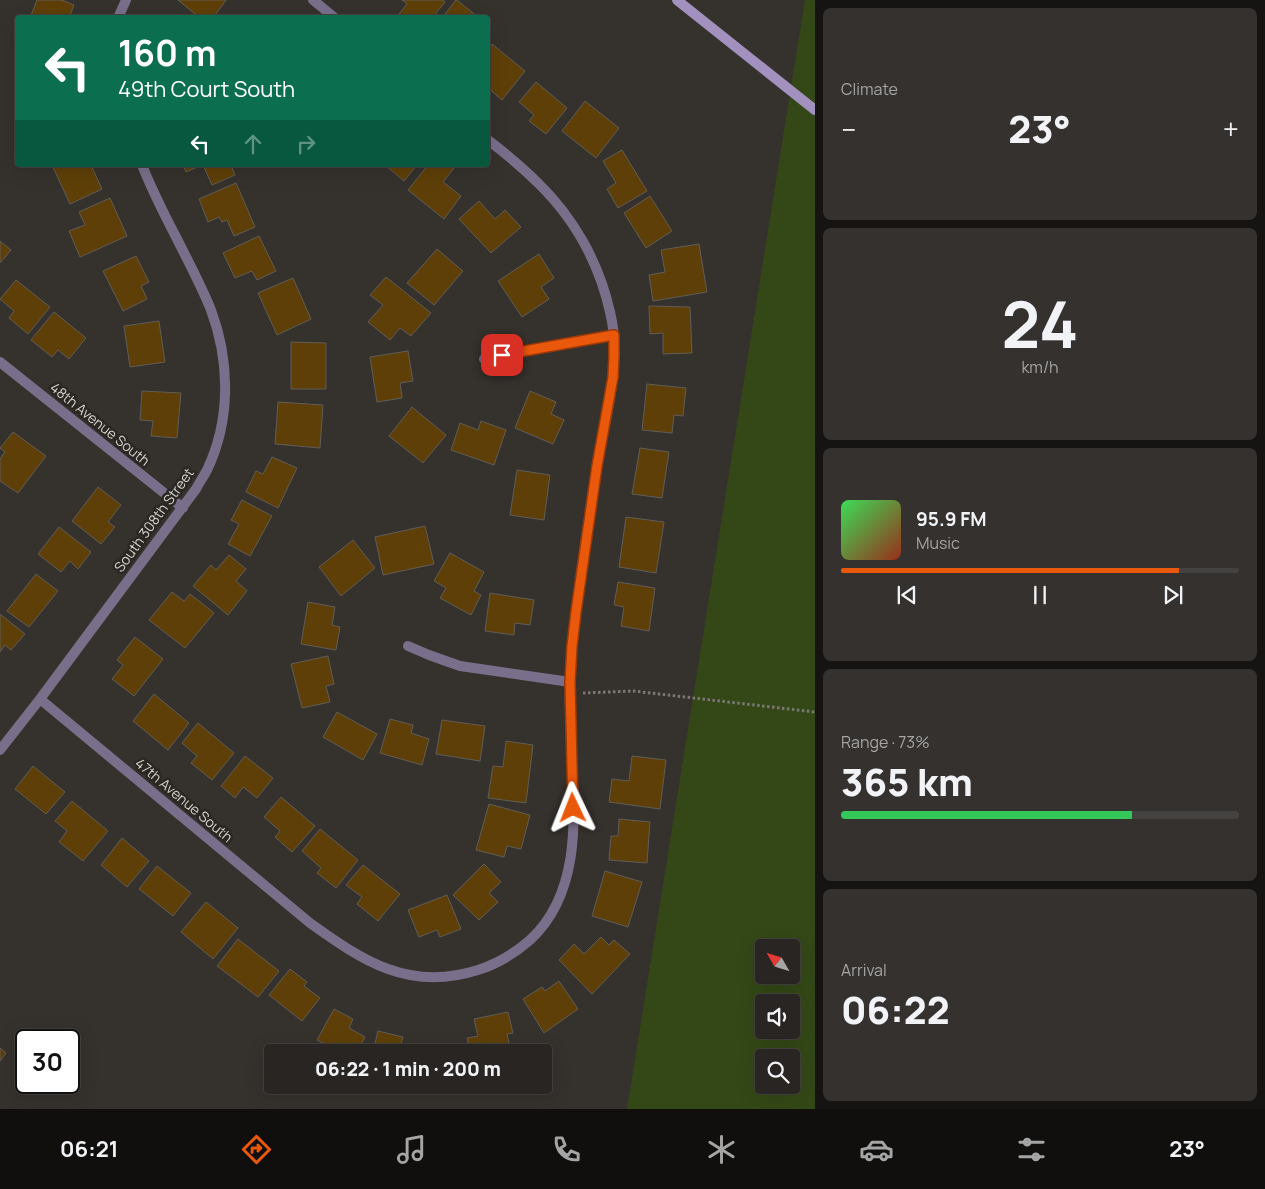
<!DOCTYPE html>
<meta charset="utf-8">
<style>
:root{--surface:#282522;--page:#34312f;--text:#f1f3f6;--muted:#a5a5a5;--line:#444240;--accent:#ea580c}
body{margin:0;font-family:Manrope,sans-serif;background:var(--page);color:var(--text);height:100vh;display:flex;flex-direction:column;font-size:19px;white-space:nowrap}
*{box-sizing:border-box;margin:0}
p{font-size:16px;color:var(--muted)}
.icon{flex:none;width:28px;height:28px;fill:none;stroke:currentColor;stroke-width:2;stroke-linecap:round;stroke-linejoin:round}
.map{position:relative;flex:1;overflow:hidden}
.side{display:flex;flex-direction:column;gap:8px;padding:8px;background:#161413;width:450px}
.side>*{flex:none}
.banner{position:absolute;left:15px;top:15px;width:475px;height:152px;border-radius:5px;box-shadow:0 5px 20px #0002,0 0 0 1px var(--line);background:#0b6e4f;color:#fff;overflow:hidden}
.needle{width:32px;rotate:309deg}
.controls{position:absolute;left:755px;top:939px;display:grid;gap:10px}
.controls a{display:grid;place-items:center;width:45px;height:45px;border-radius:5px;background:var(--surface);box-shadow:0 5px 20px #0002,0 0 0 1px var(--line);font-size:25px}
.speed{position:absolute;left:15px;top:1029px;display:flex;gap:10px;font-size:25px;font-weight:700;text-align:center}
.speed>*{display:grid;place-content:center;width:65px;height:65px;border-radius:50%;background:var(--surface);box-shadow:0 5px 20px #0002,0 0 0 1px var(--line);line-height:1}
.speed .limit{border:2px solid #111;border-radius:8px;background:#fff;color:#111}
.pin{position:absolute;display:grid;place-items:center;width:42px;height:42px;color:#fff;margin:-21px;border-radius:10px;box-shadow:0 2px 8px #0006}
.me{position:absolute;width:55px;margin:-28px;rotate:358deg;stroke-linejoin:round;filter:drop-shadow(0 0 4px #0008)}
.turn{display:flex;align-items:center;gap:18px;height:105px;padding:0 20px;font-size:22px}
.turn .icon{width:65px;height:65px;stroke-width:2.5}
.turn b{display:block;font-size:35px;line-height:42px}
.lanes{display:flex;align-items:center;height:48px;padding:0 20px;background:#0003;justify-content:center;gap:25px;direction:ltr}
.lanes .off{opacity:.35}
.big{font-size:38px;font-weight:800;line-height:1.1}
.side .tile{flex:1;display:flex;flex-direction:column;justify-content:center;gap:8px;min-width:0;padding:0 18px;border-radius:8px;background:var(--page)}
.side .dial{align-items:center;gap:0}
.dial b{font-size:65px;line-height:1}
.song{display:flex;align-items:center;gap:15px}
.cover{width:60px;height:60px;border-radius:8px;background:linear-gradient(135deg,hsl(130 70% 55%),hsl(10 70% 35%))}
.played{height:5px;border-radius:2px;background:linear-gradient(90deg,var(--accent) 85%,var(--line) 85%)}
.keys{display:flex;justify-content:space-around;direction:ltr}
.heat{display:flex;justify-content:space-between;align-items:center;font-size:28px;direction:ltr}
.charge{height:8px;border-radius:4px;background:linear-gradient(90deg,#34c759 73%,var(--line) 0)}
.trip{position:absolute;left:264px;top:1044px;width:288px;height:50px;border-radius:5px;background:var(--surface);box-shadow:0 5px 20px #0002,0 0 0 1px var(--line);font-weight:800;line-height:50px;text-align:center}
.tabs{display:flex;height:80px;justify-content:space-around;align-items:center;background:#100f0e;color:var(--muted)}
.tabs .icon{width:35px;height:35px}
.tabs .current{color:var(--accent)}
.tabs b{font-size:22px;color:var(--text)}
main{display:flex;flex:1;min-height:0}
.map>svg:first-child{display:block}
.green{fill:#334816;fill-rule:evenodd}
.building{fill:#5e3f07;stroke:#615d58}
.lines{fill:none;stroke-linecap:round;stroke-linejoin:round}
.path{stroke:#7b7874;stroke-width:3;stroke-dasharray:2.5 2.5;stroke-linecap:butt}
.minor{stroke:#7a6f8b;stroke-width:10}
.secondary{stroke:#a291be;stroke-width:10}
.route-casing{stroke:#983908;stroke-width:12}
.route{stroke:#ea580c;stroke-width:9}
.labels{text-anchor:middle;stroke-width:5;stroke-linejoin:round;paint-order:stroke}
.street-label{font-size:14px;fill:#d4d2cf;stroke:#2b2723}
</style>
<main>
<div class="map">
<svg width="815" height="1109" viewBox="0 0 815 1109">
<rect width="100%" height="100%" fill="#35312d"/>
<path class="green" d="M 805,0 L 815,0 L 815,1109 L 627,1109 ZM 764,948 L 791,948 L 791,975 L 764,975 ZM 764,1002 L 791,1002 L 791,1030 L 764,1030 ZM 764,1058 L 791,1058 L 791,1085 L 764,1085 Z"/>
<path class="building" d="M 37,0 L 62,0 L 74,5 L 69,18 L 30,18 Z
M 178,0 L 226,0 L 213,18 L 200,18 Z
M 402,0 L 443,0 L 445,2 L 432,18 L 404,18 L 399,14 L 407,4 Z
M 456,0 L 457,0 L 479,18 L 442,18 Z
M 492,44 L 525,71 L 502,100 L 488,88 L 488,50 Z
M 15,47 L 18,47 L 18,91 L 15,91 Z
M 536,82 L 567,108 L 546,134 L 529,121 L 534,115 L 519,102 Z
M 585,101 L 619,128 L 596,158 L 562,131 Z
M 622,150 L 647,191 L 618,208 L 607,189 L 616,183 L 603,161 Z
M 52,165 L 91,165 L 102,189 L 70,204 Z
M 183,165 L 202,165 L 186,172 Z
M 203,165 L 231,165 L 235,175 L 212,185 Z
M 385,165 L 417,165 L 404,181 Z
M 428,165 L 451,165 L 454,168 L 443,182 L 461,196 L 444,219 L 408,190 Z
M 236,183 L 255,227 L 234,236 L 227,220 L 222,222 L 219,217 L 208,222 L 199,199 Z
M 650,196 L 672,231 L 646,248 L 624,213 Z
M 110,198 L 127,236 L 80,257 L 69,231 L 85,225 L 79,212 Z
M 479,201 L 495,219 L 505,210 L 521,227 L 491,253 L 459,219 Z
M 259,236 L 276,271 L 257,280 L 252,271 L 235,278 L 223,253 Z
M 0,241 L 11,250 L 0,263 Z
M 699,244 L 707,292 L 653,301 L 649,275 L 665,272 L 661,250 Z
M 437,249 L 463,271 L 434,305 L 407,283 Z
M 539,254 L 554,278 L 541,287 L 549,299 L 522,317 L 498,281 Z
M 136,256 L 149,282 L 141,286 L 147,299 L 123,311 L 103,271 Z
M 386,277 L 431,313 L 411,336 L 400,328 L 390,340 L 368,322 L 383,305 L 370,295 Z
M 293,278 L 311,319 L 277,335 L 258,293 Z
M 16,280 L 50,307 L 28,334 L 9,318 L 14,311 L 0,299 Z
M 649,306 L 690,307 L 692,353 L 663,354 L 663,333 L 650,334 Z
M 54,312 L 86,338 L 69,359 L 58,350 L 52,357 L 31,340 Z
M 159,321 L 165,362 L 130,367 L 124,326 Z
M 291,342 L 326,343 L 326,389 L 291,389 Z
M 408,351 L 413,381 L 400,383 L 402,398 L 377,402 L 370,357 Z
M 647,384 L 686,388 L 683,416 L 674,415 L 672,433 L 642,430 Z
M 142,391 L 181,393 L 177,438 L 151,436 L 153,421 L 140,420 Z
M 530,391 L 556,402 L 551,414 L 564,420 L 553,444 L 515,428 Z
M 278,402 L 323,405 L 320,448 L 275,444 Z
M 412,407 L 446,435 L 423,463 L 389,436 Z
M 481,421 L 506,430 L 494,465 L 451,450 L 460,423 L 478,430 Z
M 13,432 L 46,456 L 18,493 L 0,481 L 0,459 L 5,452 L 0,448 Z
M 640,448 L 669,452 L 662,498 L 632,494 Z
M 272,457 L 297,468 L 278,508 L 246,492 L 256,471 L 263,474 Z
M 517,470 L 550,475 L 544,520 L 510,515 Z
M 98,487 L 121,505 L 108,522 L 115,527 L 101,544 L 72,521 Z
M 242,500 L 272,516 L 250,556 L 228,544 L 239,524 L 231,520 Z
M 626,517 L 664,522 L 656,573 L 619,567 Z
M 425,526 L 434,564 L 383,575 L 375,537 Z
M 59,527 L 91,552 L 78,569 L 70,561 L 61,572 L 38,554 Z
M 353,540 L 375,568 L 341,596 L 319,567 Z
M 450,553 L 484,572 L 474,591 L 481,595 L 471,615 L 440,598 L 446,588 L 434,581 Z
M 229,555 L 246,569 L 236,581 L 247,591 L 228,615 L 193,586 L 211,565 L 216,570 Z
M 36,574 L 58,591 L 29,627 L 7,611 Z
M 618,582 L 655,588 L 649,631 L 621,626 L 624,607 L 614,605 Z
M 172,592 L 184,601 L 190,594 L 214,613 L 185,648 L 149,620 Z
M 490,593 L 534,600 L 530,625 L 515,623 L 514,635 L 485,631 Z
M 308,602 L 335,607 L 332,625 L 340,627 L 336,650 L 301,644 Z
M 0,614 L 25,634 L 11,650 L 5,645 L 0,652 Z
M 135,637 L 163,659 L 134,696 L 112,679 L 123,665 L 117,660 Z
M 328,656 L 334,684 L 326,686 L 330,702 L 302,708 L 291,664 Z
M 154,694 L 189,723 L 168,750 L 133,721 Z
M 337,712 L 377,734 L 363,760 L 323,737 Z
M 390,719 L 413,725 L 411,733 L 429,739 L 422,765 L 380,753 Z
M 442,720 L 485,726 L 480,761 L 436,754 Z
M 198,723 L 234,753 L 212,780 L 191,763 L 197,756 L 182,743 Z
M 506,741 L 533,745 L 526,803 L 488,798 L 493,766 L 503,767 Z
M 245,756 L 273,778 L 257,798 L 243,787 L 235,798 L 221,786 Z
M 632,756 L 666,760 L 660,809 L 609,802 L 612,779 L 629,781 Z
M 33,766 L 65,792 L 46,814 L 15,789 Z
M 281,797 L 315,826 L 292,852 L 275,837 L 280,831 L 264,817 Z
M 72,801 L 108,831 L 83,861 L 59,842 L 67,831 L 55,821 Z
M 489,804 L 530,815 L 521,849 L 507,846 L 504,857 L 476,850 Z
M 619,819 L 650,822 L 647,863 L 609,860 L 611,836 L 618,836 Z
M 320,829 L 358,860 L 336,888 L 317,873 L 321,868 L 302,851 Z
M 122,838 L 149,861 L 127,887 L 101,865 Z
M 484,864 L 501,882 L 489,893 L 498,902 L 479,920 L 453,895 Z
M 363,865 L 400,894 L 378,921 L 357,904 L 362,897 L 346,885 Z
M 157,866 L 191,893 L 173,916 L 139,889 Z
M 605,871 L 642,882 L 628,927 L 592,916 Z
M 447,895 L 461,929 L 440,937 L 437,930 L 419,937 L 408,910 Z
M 206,902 L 238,928 L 213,959 L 181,932 Z
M 601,937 L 609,945 L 614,940 L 630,954 L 592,994 L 559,960 L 574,944 L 584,954 Z
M 238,939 L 279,971 L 258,997 L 217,966 Z
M 290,969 L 307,982 L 304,986 L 320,998 L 302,1021 L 269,995 Z
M 559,981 L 578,1009 L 544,1033 L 523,999 L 542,987 L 545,991 Z
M 334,1009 L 353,1019 L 349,1028 L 365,1037 L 357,1052 L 340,1052 L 317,1040 Z
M 508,1012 L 513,1033 L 507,1034 L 511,1052 L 470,1052 L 467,1038 L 478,1036 L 474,1019 Z
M 378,1031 L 403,1037 L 401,1044 L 418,1048 L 417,1052 L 373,1052 Z
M 0,1048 L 6,1053 L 0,1061 Z"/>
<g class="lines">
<path class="path" d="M 583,693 L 633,691 L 815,712"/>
<path class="minor" d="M 313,0 L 335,18
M 118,18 L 126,0
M 484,359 L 614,335
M 0,362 L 183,508
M 408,646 L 429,655 L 460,666 L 570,682
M 40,699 L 310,923 C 363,961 409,992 478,970 C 497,964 514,954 530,940 C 586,889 573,803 571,735 C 570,717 569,698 570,680 C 571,657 573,635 576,613 C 582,562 590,511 598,460 C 607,412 622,360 610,312 C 599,263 574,218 538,183 C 522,167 505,153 488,140
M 0,750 L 40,699 L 196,489 C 199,483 204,476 207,470 C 231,420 230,361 211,310 C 201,285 188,261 176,237 C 164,214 152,190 142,165"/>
<path class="secondary" d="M 677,0 L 815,110"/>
</g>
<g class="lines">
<g class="route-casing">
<path id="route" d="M 502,355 L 614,335 L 614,356 L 613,377 L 597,466 L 576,612 L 572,646 L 570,682 L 573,808"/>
</g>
<use href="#route" class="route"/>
</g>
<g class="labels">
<g class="street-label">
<text transform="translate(100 424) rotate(39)" y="5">48th Avenue South</text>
<text transform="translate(154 520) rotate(-54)" y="5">South 308th Street</text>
<text transform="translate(184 800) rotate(40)" y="5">47th Avenue South</text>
</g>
</g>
</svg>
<div class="controls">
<a><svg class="needle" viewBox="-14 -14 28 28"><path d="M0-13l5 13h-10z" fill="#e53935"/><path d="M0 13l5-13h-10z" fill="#a5a5a5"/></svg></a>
<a><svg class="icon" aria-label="sound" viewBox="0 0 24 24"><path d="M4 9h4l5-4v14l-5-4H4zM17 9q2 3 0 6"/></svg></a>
<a><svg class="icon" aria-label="search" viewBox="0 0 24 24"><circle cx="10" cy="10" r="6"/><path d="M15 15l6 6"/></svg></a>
</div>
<div class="speed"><div class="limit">30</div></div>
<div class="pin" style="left:502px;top:355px;background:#d93025"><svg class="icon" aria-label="arrive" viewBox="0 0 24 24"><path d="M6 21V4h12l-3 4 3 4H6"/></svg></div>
<svg class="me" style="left:573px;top:808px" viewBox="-20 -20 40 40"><path d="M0-17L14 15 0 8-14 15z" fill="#ea580c" stroke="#fff" stroke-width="4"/></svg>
<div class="trip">06:22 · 1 min · 200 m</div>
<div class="banner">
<div class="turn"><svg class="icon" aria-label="left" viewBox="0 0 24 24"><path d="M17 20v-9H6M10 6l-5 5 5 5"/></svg><div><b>160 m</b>49th Court South</div></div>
<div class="lanes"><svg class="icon" aria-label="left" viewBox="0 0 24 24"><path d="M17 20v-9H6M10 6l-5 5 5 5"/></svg><svg class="icon off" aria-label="ahead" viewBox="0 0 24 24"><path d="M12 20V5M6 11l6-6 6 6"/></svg><svg class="icon off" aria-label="right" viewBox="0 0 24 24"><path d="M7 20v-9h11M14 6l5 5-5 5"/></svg></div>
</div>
</div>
<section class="side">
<div class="tile"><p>Climate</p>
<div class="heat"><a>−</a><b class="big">23°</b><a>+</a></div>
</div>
<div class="tile dial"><b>24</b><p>km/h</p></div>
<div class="tile">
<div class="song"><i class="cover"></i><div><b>95.9 FM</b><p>Music</p></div></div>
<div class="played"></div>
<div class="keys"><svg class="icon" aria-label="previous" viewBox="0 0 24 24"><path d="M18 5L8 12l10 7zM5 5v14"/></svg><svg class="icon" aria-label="pause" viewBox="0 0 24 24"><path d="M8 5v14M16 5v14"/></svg><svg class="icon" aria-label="next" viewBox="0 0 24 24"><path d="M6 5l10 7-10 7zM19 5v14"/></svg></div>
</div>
<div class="tile"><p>Range · 73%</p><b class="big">365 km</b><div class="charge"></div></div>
<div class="tile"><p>Arrival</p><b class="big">06:22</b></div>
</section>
</main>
<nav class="tabs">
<b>06:21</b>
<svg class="icon current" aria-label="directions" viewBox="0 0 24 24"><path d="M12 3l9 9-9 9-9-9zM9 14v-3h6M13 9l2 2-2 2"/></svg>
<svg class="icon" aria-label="music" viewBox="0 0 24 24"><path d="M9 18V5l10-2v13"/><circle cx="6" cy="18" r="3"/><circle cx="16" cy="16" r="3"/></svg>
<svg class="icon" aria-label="phone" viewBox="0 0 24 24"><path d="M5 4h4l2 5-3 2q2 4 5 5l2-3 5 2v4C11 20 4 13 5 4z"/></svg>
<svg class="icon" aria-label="climate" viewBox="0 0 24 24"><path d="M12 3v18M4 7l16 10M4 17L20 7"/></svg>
<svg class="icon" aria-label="car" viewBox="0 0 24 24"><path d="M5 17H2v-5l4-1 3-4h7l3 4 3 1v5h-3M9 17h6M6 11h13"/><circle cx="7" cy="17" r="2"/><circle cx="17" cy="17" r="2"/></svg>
<svg class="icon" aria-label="filters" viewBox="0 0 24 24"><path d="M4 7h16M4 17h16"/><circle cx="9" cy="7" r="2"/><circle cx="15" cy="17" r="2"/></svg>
<b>23°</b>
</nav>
